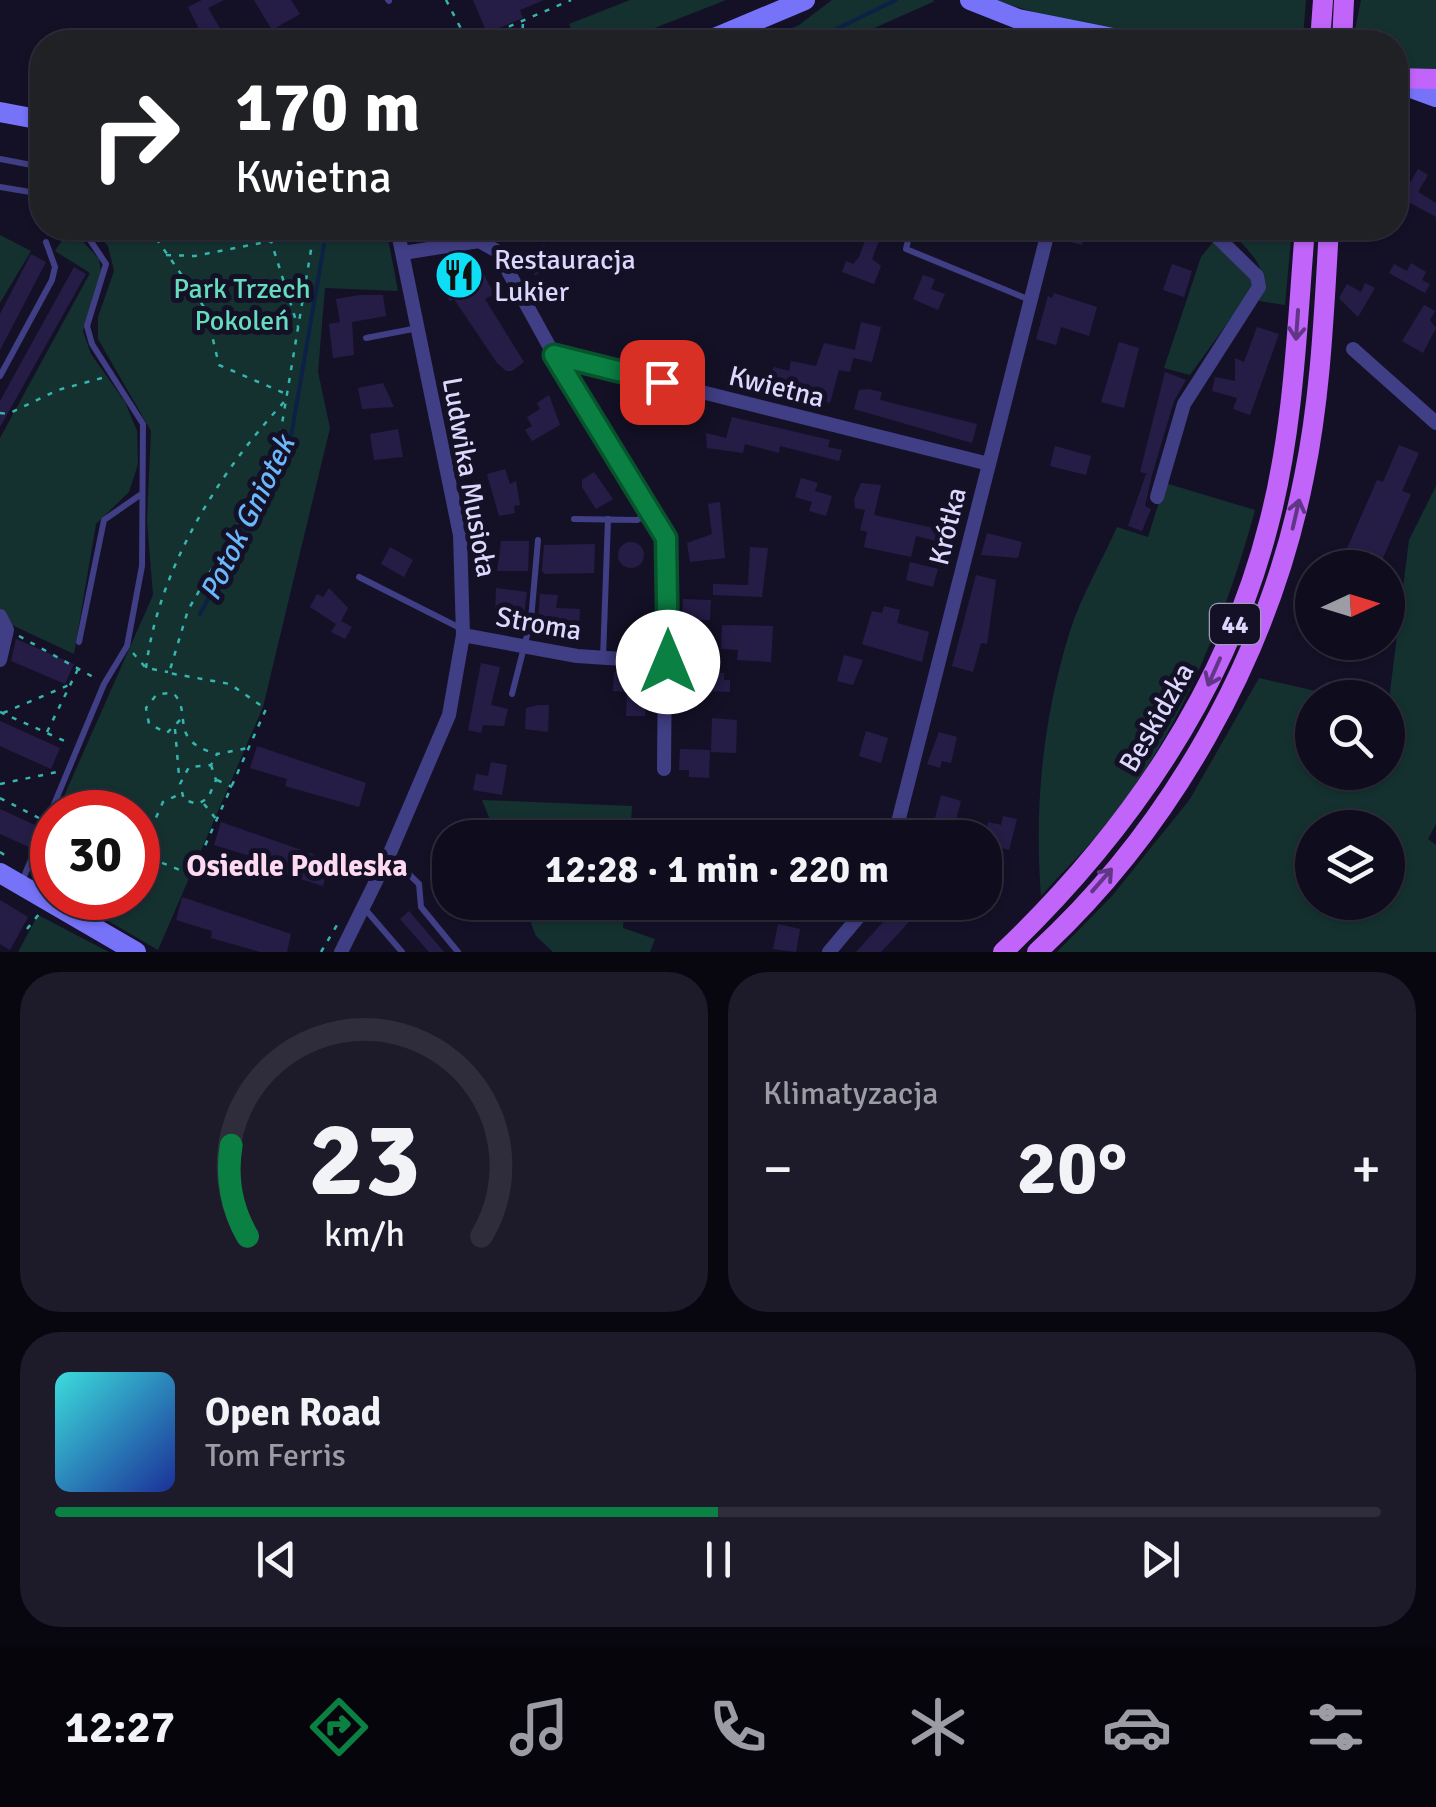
<!DOCTYPE html>
<html lang="pl">
<meta charset="utf-8">
<style>
:root{--surface:#0f0d1d;--page:#1d1b2a;--text:#f1f3f6;--muted:#9b9ca4;--line:#2f2d3b;--accent:#0b8043}
body{margin:0;font-family:Signika,sans-serif;background:var(--page);color:var(--text);height:100vh;display:flex;flex-direction:column;font-size:38px;white-space:nowrap}
*{box-sizing:border-box;margin:0}
p{font-size:32px;color:var(--muted)}
.icon{flex:none;width:55px;height:55px;fill:none;stroke:currentColor;stroke-width:2;stroke-linecap:round;stroke-linejoin:round}
.map{position:relative;height:952px;overflow:hidden}
.side{display:flex;flex-direction:column;gap:20px;padding:20px;background:#080710;flex:1}
.side>*{flex:none}
.banner{position:absolute;left:30px;top:30px;width:1378px;height:210px;border-radius:40px;box-shadow:0 2px 8px #0004,0 0 0 2px var(--line);background:#202124;color:#fff;overflow:hidden}
.needle{width:65px;rotate:86deg}
.buttons{position:absolute;left:1295px;top:550px;display:grid;gap:20px}
.buttons a{display:grid;place-items:center;width:110px;height:110px;border-radius:50%;background:var(--surface);box-shadow:0 2px 8px #0004,0 0 0 2px var(--line);font-size:50px}
.speed{position:absolute;left:30px;top:790px;display:flex;gap:20px;font-size:50px;font-weight:700;text-align:center}
.speed>*{display:grid;place-content:center;width:130px;height:130px;border-radius:50%;background:var(--surface);box-shadow:0 2px 8px #0004,0 0 0 2px var(--line);line-height:1}
.speed .limit{border:15px solid #d22;background:#fff;color:#111}
.pin{position:absolute;display:grid;place-items:center;width:85px;height:85px;color:#fff;margin:-42px;border-radius:20px;box-shadow:0 5px 15px #0006}
.me{position:absolute;width:110px;margin:-55px;rotate:0deg;stroke-linejoin:round;filter:drop-shadow(0 0 8px #0008)}
.turn{display:flex;align-items:center;gap:35px;height:210px;padding:0 40px;font-size:45px}
.turn .icon{width:130px;height:130px;stroke-width:2.5}
.turn b{display:block;font-size:70px;line-height:85px}
.big{font-size:75px;font-weight:800;line-height:1.1}
.side .tile{flex:1;display:flex;flex-direction:column;justify-content:center;gap:15px;min-width:0;padding:0 35px;border-radius:40px;background:var(--page)}
.side .dial{align-items:center;gap:0}
.dial svg{height:260px;overflow:visible;fill:none;stroke:var(--line);stroke-width:7;stroke-linecap:round;text-anchor:middle}
.dial text{fill:var(--text);stroke:none}
.song{display:flex;align-items:center;gap:30px}
.cover{width:120px;height:120px;border-radius:15px;background:linear-gradient(135deg,hsl(180 70% 55%),hsl(230 70% 35%))}
.played{height:10px;border-radius:5px;background:linear-gradient(90deg,var(--accent) 50%,var(--line) 50%)}
.keys{display:flex;justify-content:space-around;direction:ltr}
.heat{display:flex;justify-content:space-between;align-items:center;font-size:55px;direction:ltr}
.side .tiles{flex:1;display:grid;gap:20px;grid-template-columns:1fr 1fr}
.tile:last-child{grid-column:span 2}
.trip{position:absolute;left:432px;top:820px;width:570px;height:100px;border-radius:40px;background:var(--surface);box-shadow:0 2px 8px #0004,0 0 0 2px var(--line);font-weight:800;line-height:100px;text-align:center}
.tab-bar{display:flex;height:160px;justify-content:space-around;align-items:center;background:#06050c;color:var(--muted)}
.tab-bar .icon{width:70px;height:70px}
.tab-bar .current{color:var(--accent)}
.tab-bar b{font-size:45px;color:var(--text)}
.map>svg:first-child{display:block}
.green{fill:#143130;fill-rule:evenodd}
.lines{fill:none;stroke-linecap:round;stroke-linejoin:round}
.stream{stroke:#0d2144;stroke-width:4}
.building{fill:#261d47}
.path{stroke:#35b5ad;stroke-width:2.5;stroke-dasharray:5 8;stroke-linecap:butt}
.lane{stroke:#403e84;stroke-width:6}
.street{stroke:#403e84;stroke-width:14}
.secondary{stroke:#7673f9;stroke-width:20}
.primary{stroke:#c164f9;stroke-width:20}
.oneway{stroke:#623686}
.route-casing{stroke:#07532c;stroke-width:25}
.route{stroke:#0b8043;stroke-width:18}
.labels{text-anchor:middle;stroke-width:10;stroke-linejoin:round;paint-order:stroke}
.shield{fill:#141127;stroke:#a09cbd;stroke-width:2.5}
.shield-label{font-size:25px;font-weight:bold;fill:#dcd8fd}
.poi-label{font-size:28px;fill:#dcd8fd;stroke:#141127;text-anchor:start}
.park-label{font-size:28px;fill:#66dcbe;stroke:#141127}
.street-label{font-size:28px;fill:#dcd8fd;stroke:#141127}
.water-label{font-size:30px;font-style:italic;fill:#6ab7f9;stroke:#141127}
.neighbourhood-label{font-size:30px;font-weight:bold;fill:#fedaf1;stroke:#141127}
</style>
<div class="map">
<svg width="1436" height="952" viewBox="0 0 1436 952">
<rect width="100%" height="100%" fill="#141127"/>
<path class="green" d="M 630,0 L 726,0 L 619,42 L 576,42 L 569,24 Z
M 832,0 L 932,0 L 935,1 L 843,42 L 759,42 L 799,25 Z
M 993,0 L 1306,0 L 1303,37 L 1297,42 L 1186,42 L 1075,24 Z
M 1361,0 L 1436,0 L 1436,71 L 1395,70 L 1395,42 L 1353,40 Z
M 70,228 L 99,259 L 101,271 L 83,331 L 91,354 L 125,402 L 137,431 L 138,464 L 129,492 L 96,524 L 74,654 L 12,625 L 0,611 L 0,438 L 90,273 L 55,251 Z
M 92,228 L 386,228 L 398,291 L 325,288 L 318,372 L 330,428 L 263,707 L 158,950 L 69,898 L 138,898 L 138,812 L 57,812 L 153,595 L 147,521 L 151,431 L 98,339 L 98,317 L 114,271 L 108,246 Z
M 1227,228 L 1292,228 L 1285,305 L 1259,301 C 1273,268 1248,251 1227,228 Z
M 0,235 L 31,251 L 0,303 Z
M 1213,242 L 1251,277 L 1252,289 L 1190,375 L 1164,368 L 1201,257 Z
M 1165,483 L 1255,510 C 1225,620 1180,732 1108,822 C 1088,848 1063,871 1041,896 C 1034,805 1043,718 1070,631 C 1081,596 1102,561 1117,527 L 1148,537 Z
M 1436,486 L 1436,824 L 1428,839 L 1436,845 L 1436,952 L 1057,952 L 1112,896 L 1190,799 L 1259,678 L 1342,697 L 1312,698 L 1312,772 L 1388,772 L 1388,708 L 1409,540 ZM 1312,828 L 1388,828 L 1388,902 L 1312,902 Z
M 482,800 L 632,806 L 630,837 L 497,837 Z
M 523,903 L 625,903 L 623,928 L 655,939 L 650,952 L 553,952 L 536,936 Z
M 38,915 L 107,951 L 108,952 L 18,952 Z"/>
<g class="lines">
<path class="stream" d="M 810,42 L 896,0
M 200,614 L 289,448 L 324,245"/>
</g>
<path class="building" d="M 202,0 L 224,0 L 208,8 L 228,42 L 178,42 L 178,36 L 201,33 L 188,7 Z
M 254,0 L 291,0 L 300,14 L 272,30 Z
M 473,0 L 544,0 L 520,10 L 523,18 L 487,33 Z
M 1418,169 L 1428,175 L 1418,192 L 1436,203 L 1436,217 L 1401,198 Z
M 870,228 L 884,228 L 872,259 L 881,266 L 874,284 L 842,272 L 846,261 L 853,264 L 859,257 Z
M 1062,228 L 1104,228 L 1108,230 L 1105,242 L 1084,237 L 1082,245 L 1062,240 Z
M 544,245 L 557,267 L 535,275 L 524,257 Z
M 31,254 L 46,262 L 0,350 L 0,314 Z
M 463,262 L 481,269 L 494,294 L 485,299 L 524,362 L 512,371 L 506,371 L 497,363 L 454,299 L 450,301 L 446,295 L 445,276 Z
M 1411,263 L 1426,272 L 1422,280 L 1430,284 L 1425,293 L 1389,273 L 1394,264 L 1407,271 Z
M 1172,264 L 1192,271 L 1184,297 L 1163,290 Z
M 74,267 L 86,274 L 0,427 L 0,401 Z
M 923,275 L 935,279 L 931,289 L 945,294 L 938,310 L 913,299 Z
M 1365,283 L 1375,288 L 1358,317 L 1339,298 L 1347,284 L 1361,292 Z
M 1054,293 L 1097,307 L 1089,336 L 1061,327 L 1056,345 L 1036,339 L 1048,296 L 1052,298 Z
M 360,295 L 383,295 L 386,316 L 352,322 L 354,355 L 333,358 L 329,324 L 340,322 L 336,299 Z
M 1424,305 L 1435,311 L 1430,320 L 1436,328 L 1423,353 L 1402,341 Z
M 861,322 L 881,327 L 872,362 L 853,358 Z
M 1257,327 L 1279,334 L 1250,415 L 1233,409 L 1237,398 L 1212,391 L 1215,377 L 1235,381 L 1235,358 L 1244,362 Z
M 1119,342 L 1139,348 L 1124,408 L 1101,402 Z
M 824,343 L 855,350 L 850,372 L 839,370 L 830,403 L 787,390 L 785,398 L 761,392 L 774,367 L 789,371 L 791,361 L 816,366 Z
M 1165,372 L 1186,380 L 1174,401 L 1152,475 L 1140,472 Z
M 383,383 L 394,407 L 362,409 L 358,388 Z
M 868,389 L 882,392 L 880,400 L 977,424 L 972,443 L 854,409 L 859,390 Z
M 549,395 L 560,425 L 532,441 L 525,430 L 532,426 L 527,417 L 540,409 L 537,403 Z
M 732,417 L 830,440 L 828,447 L 842,450 L 839,461 L 780,446 L 779,453 L 745,444 L 743,453 L 707,448 L 706,433 L 726,438 Z
M 398,429 L 403,457 L 374,460 L 370,434 Z
M 1399,445 L 1419,453 L 1402,491 L 1411,494 L 1379,567 L 1345,553 L 1377,480 L 1383,482 Z
M 1055,446 L 1091,456 L 1086,475 L 1050,466 Z
M 505,469 L 510,484 L 516,481 L 520,505 L 514,506 L 515,513 L 499,516 L 487,474 Z
M 594,472 L 613,499 L 596,509 L 582,487 L 582,480 Z
M 1146,474 L 1152,475 L 1145,506 L 1151,509 L 1142,531 L 1128,526 Z
M 801,478 L 818,483 L 815,491 L 832,496 L 826,516 L 809,511 L 812,502 L 795,497 Z
M 861,483 L 881,485 L 874,515 L 934,528 L 937,516 L 951,520 L 945,543 L 916,536 L 911,557 L 864,547 L 867,532 L 860,530 L 865,510 L 855,508 L 854,499 Z
M 720,502 L 725,558 L 690,562 L 687,543 L 712,534 L 708,504 Z
M 987,533 L 1022,542 L 1018,558 L 981,555 Z
M 501,541 L 529,541 L 528,571 L 497,571 Z
M618 555a13 13 0 1 1 26 0a13 13 0 1 1-26 0Z
M 595,544 L 594,573 L 545,574 L 542,571 L 544,545 Z
M 390,547 L 413,560 L 404,577 L 381,564 Z
M 750,547 L 768,548 L 762,597 L 713,595 L 713,584 L 748,585 Z
M 910,562 L 938,569 L 933,587 L 906,580 Z
M 976,575 L 996,580 L 987,644 L 981,643 L 973,672 L 952,666 Z
M 329,588 L 348,608 L 341,621 L 352,627 L 345,639 L 331,632 L 336,624 L 310,607 L 317,594 L 323,597 Z
M 496,588 L 527,592 L 523,622 L 495,618 Z
M 540,594 L 558,595 L 556,608 L 580,609 L 579,627 L 538,622 Z
M 683,599 L 711,600 L 710,620 L 682,620 Z
M 884,606 L 900,610 L 897,623 L 929,632 L 922,662 L 862,644 L 872,611 L 882,613 Z
M 722,625 L 773,626 L 771,662 L 737,660 L 738,650 L 721,649 Z
M 16,639 L 74,664 L 65,684 L 11,661 Z
M 844,655 L 863,660 L 853,685 L 837,681 Z
M 481,663 L 500,667 L 491,705 L 508,709 L 504,726 L 483,725 L 481,733 L 468,730 Z
M 614,672 L 635,674 L 634,687 L 647,688 L 645,716 L 626,716 L 627,692 L 613,691 Z
M 701,672 L 724,673 L 724,680 L 730,680 L 730,692 L 700,691 Z
M 538,705 L 549,705 L 548,732 L 525,729 L 526,708 Z
M 712,718 L 737,720 L 736,753 L 711,752 Z
M 0,721 L 60,748 L 51,769 L 0,746 Z
M 866,731 L 888,738 L 881,763 L 859,756 Z
M 939,732 L 957,737 L 951,763 L 942,761 L 940,768 L 927,764 Z
M 257,746 L 366,783 L 359,807 L 285,786 L 287,779 L 250,768 Z
M 680,749 L 710,750 L 709,778 L 689,777 L 689,770 L 679,770 Z
M 491,762 L 507,765 L 502,795 L 473,790 L 476,774 L 488,776 Z
M 941,795 L 961,801 L 954,827 L 934,822 Z
M 0,809 L 37,826 L 29,847 L 0,834 Z
M 1003,816 L 1017,819 L 1009,850 L 985,844 L 988,822 L 1001,825 Z
M 221,822 L 330,860 L 323,886 L 248,863 L 250,856 L 214,845 Z
M 182,897 L 291,934 L 287,952 L 260,952 L 211,938 L 212,931 L 176,920 Z
M 0,900 L 28,917 L 10,950 L 0,944 Z
M 901,902 L 916,914 L 898,934 L 881,952 L 856,952 Z
M 409,911 L 444,952 L 429,952 L 400,919 Z
M 778,924 L 800,929 L 796,952 L 773,949 Z"/>
<g class="lines">
<path class="path" d="M 446,0 L 468,42
M 473,42 L 571,0
M 522,42 L 523,22
M 149,228 L 206,310 L 219,365 L 284,393
M 234,228 L 271,241 L 329,228
M 166,255 L 195,256 L 271,241 L 298,327
M 0,413 L 8,414 L 58,390 L 102,378
M 19,636 L 95,678
M 133,653 L 146,668 L 168,672
M 146,668 C 158,570 218,473 285,401
M 0,712 L 67,742
M 3,713 L 69,685
M 180,720 L 167,733 L 149,724 L 146,708 L 157,694 L 173,693 C 194,713 166,740 217,754
M 175,729 L 179,776
M 47,732 L 79,667
M 211,765 L 216,780 L 208,798 L 198,804 L 184,800 L 180,784 L 189,767 L 211,765 L 217,754 L 248,748
M 217,780 L 232,787
M 0,784 L 57,772
M 0,798 L 39,818
M 204,804 L 217,820
M 0,852 L 9,858
M 138,853 L 192,875 L 266,709 L 230,684 L 169,673 L 188,610 L 265,478 L 279,442 L 314,232
M 140,853 L 163,802 L 178,795
M 27,929 L 39,914
M 321,952 L 337,925"/>
<path class="lane" d="M 388,0 L 389,1
M 0,159 L 42,167
M 0,187 L 42,194
M 911,228 L 906,249 L 1030,300
M 490,244 L 493,228
M 366,338 L 418,328
M 0,376 L 52,280 L 55,267 L 46,242
M 574,519 L 637,520 L 650,514
M 359,577 L 460,628
M 79,642 L 104,520 L 140,495
M 603,658 L 608,519
M 512,694 L 531,620 L 538,540
M 389,855 L 419,884 L 421,907 L 458,952
M 23,879 L 104,684 L 127,646 L 142,566 L 143,424 L 92,344 L 87,326 L 106,264 L 82,228
M 365,909 L 402,952"/>
<path class="street" d="M 403,253 L 479,241 L 497,251 L 554,355 L 666,538 L 664,769
M 1353,349 L 1436,423
M 554,355 L 989,464
M 1157,497 L 1184,404 L 1259,287 L 1257,276 L 1208,228
M 0,616 L 7,630 L 0,660
M 463,635 L 577,656 L 668,662
M 894,838 L 1049,228
M 341,952 L 389,855 L 449,715 L 463,635 L 460,535 L 397,228
M 829,952 L 871,902"/>
<path class="secondary" d="M 970,0 L 1018,19 L 1133,42
M 705,42 L 805,0
M 1395,82 L 1436,97
M 0,112 L 42,120
M 0,873 L 136,952"/>
<path class="primary" d="M 1320,42 L 1323,0
M 1342,42 L 1344,0
M 1395,78 L 1436,79
M 1003,952 C 1127,834 1227,690 1269,523 C 1294,427 1297,326 1305,228
M 1037,952 C 1171,829 1269,655 1304,477 C 1321,395 1324,311 1329,228"/>
</g>
<defs><path id="oneway-shaft" d="M-6 0H5M1.5-3L5.5 0L1.5 3" fill="none" stroke-width="1.6" stroke-linecap="round" stroke-linejoin="round" transform="scale(2.5)"/></defs>
<g class="oneway">
<use href="#oneway-shaft" transform="translate(1297 325) rotate(94)"/>
<use href="#oneway-shaft" transform="translate(1296 514) rotate(-77)"/>
<use href="#oneway-shaft" transform="translate(1214 672) rotate(114)"/>
<use href="#oneway-shaft" transform="translate(1102 880) rotate(-49)"/>
</g>
<g class="lines">
<g class="route-casing">
<path id="route" d="M 662,382 L 554,355 L 666,538 L 668,662"/>
</g>
<use href="#route" class="route"/>
</g>
<defs>
<g id="restaurant-disc" transform="scale(2.5)"><circle r="9.5" fill="#0cdff5" stroke="#141127"/><path d="M-5-6h1v4h1v-4h1v4h1v-4h1v5L-1.5 .5V6h-2V.5L-5-1ZM5-6V6H3V1.5H1.5Q1.5-4 5-6Z" fill="#111"/></g>
</defs>
<g fill-rule="evenodd">
<use href="#restaurant-disc" x="459" y="275"/>
</g>
<g class="labels">
<rect class="shield" x="1210" y="604" width="50" height="40" rx="8"/>
<g class="shield-label">
<text x="1235" y="633">44</text>
</g>
<g class="poi-label">
<text x="494" y="269">Restauracja<tspan x="494" dy="32">Lukier</tspan></text>
</g>
<g class="park-label">
<text x="242" y="298">Park Trzech<tspan x="242" dy="32">Pokoleń</tspan></text>
</g>
<g class="street-label">
<text transform="translate(777 386) rotate(14)" y="10">Kwietna</text>
<text transform="translate(470 477) rotate(80)" y="10">Ludwika Musioła</text>
<text transform="translate(947 526) rotate(-76)" y="10">Krótka</text>
<text transform="translate(539 623) rotate(10)" y="10">Stroma</text>
<text transform="translate(1156 717) rotate(-60)" y="10">Beskidzka</text>
</g>
<g class="water-label">
<text transform="translate(247 518) rotate(-64)" y="10">Potok Gniotek</text>
</g>
<g class="neighbourhood-label">
<text x="297" y="876">Osiedle Podleska</text>
</g>
</g>
</svg>
<div class="buttons">
<a><svg class="needle" viewBox="-14 -14 28 28"><path d="M0-13l5 13h-10z" fill="#e53935"/><path d="M0 13l5-13h-10z" fill="#9b9ca4"/></svg></a>
<a><svg class="icon" aria-label="search" viewBox="0 0 24 24"><circle cx="10" cy="10" r="6"/><path d="M15 15l6 6"/></svg></a>
<a><svg class="icon" aria-label="layers" viewBox="0 0 24 24"><path d="M12 4l9 5-9 5-9-5zM3 14l9 5 9-5"/></svg></a>
</div>
<div class="speed"><div class="limit">30</div></div>
<div class="pin" style="left:662px;top:382px;background:#d93025"><svg class="icon" aria-label="arrive" viewBox="0 0 24 24"><path d="M6 21V4h12l-3 4 3 4H6"/></svg></div>
<svg class="me" style="left:668px;top:662px" viewBox="-20 -20 40 40"><circle r="19" fill="#fff"/><path d="M0-13L10 11 0 6-10 11z" fill="#0b8043"/></svg>
<div class="trip">12:28 · 1 min · 220 m</div>
<div class="banner">
<div class="turn"><svg class="icon" aria-label="right" viewBox="0 0 24 24"><path d="M7 20v-9h11M14 6l5 5-5 5"/></svg><div><b>170 m</b>Kwietna</div></div>
</div>
</div>
<section class="side">
<div class="tiles">
<div class="tile dial"><svg viewBox="0 0 100 80">
<path d="M14 69A42 42 0 1 1 86 69"/>
<path d="M14 69A42 42 0 0 1 9 41" stroke="#0b8043"/>
<text x="50" y="56" font-size="32" font-weight="700">23</text>
<text x="50" y="72" font-size="11">km/h</text>
</svg></div>
<div class="tile"><p>Klimatyzacja</p>
<div class="heat"><a>−</a><b class="big">20°</b><a>+</a></div>
</div>
<div class="tile">
<div class="song"><i class="cover"></i><div><b>Open Road</b><p>Tom Ferris</p></div></div>
<div class="played"></div>
<div class="keys"><svg class="icon" aria-label="previous" viewBox="0 0 24 24"><path d="M18 5L8 12l10 7zM5 5v14"/></svg><svg class="icon" aria-label="pause" viewBox="0 0 24 24"><path d="M8 5v14M16 5v14"/></svg><svg class="icon" aria-label="next" viewBox="0 0 24 24"><path d="M6 5l10 7-10 7zM19 5v14"/></svg></div>
</div>
</div>
</section>
<nav class="tab-bar">
<b>12:27</b>
<svg class="icon current" aria-label="directions" viewBox="0 0 24 24"><path d="M12 3l9 9-9 9-9-9zM9 14v-3h6M13 9l2 2-2 2"/></svg>
<svg class="icon" aria-label="music" viewBox="0 0 24 24"><path d="M9 18V5l10-2v13"/><circle cx="6" cy="18" r="3"/><circle cx="16" cy="16" r="3"/></svg>
<svg class="icon" aria-label="phone" viewBox="0 0 24 24"><path d="M5 4h4l2 5-3 2q2 4 5 5l2-3 5 2v4C11 20 4 13 5 4z"/></svg>
<svg class="icon" aria-label="climate" viewBox="0 0 24 24"><path d="M12 3v18M4 7l16 10M4 17L20 7"/></svg>
<svg class="icon" aria-label="car" viewBox="0 0 24 24"><path d="M5 17H2v-5l4-1 3-4h7l3 4 3 1v5h-3M9 17h6M6 11h13"/><circle cx="7" cy="17" r="2"/><circle cx="17" cy="17" r="2"/></svg>
<svg class="icon" aria-label="filters" viewBox="0 0 24 24"><path d="M4 7h16M4 17h16"/><circle cx="9" cy="7" r="2"/><circle cx="15" cy="17" r="2"/></svg>
</nav>
